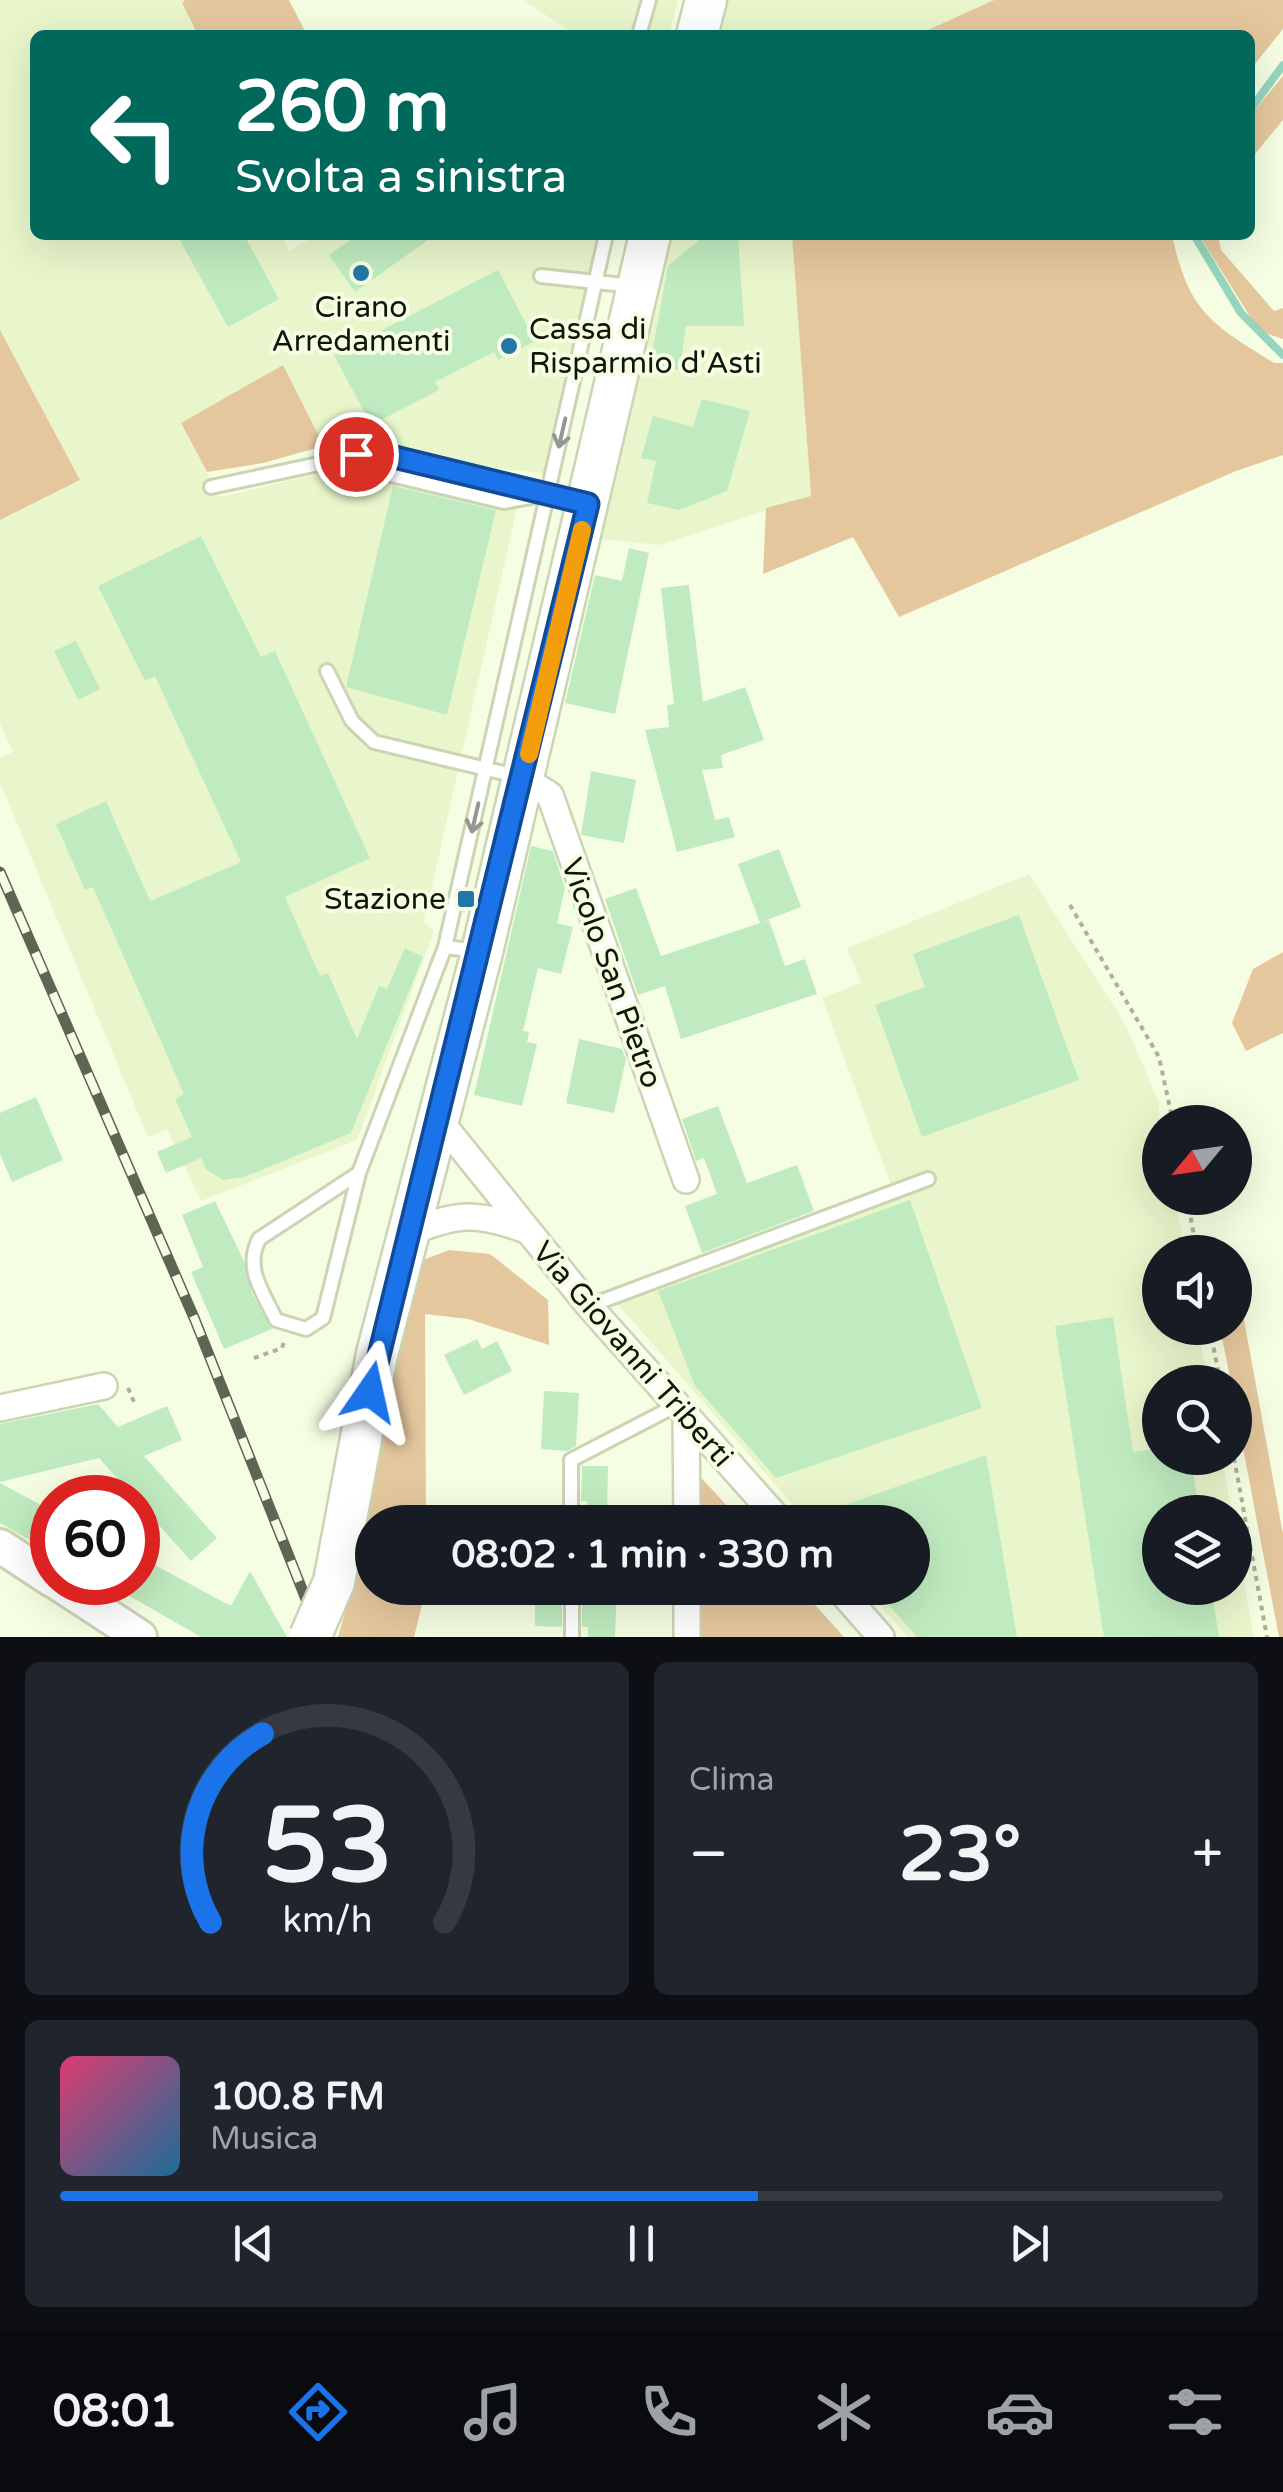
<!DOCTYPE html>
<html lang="it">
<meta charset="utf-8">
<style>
:root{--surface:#171b24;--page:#20242c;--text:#f1f3f6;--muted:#9ea1a6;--line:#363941;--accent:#1a73e8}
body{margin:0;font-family:"Varela Round",sans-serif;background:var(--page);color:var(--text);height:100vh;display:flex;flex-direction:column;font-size:38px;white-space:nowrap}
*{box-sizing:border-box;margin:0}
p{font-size:32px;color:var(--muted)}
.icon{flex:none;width:55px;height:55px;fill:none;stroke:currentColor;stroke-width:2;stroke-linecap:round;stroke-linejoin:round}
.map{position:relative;height:1637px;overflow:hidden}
.side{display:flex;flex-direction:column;gap:25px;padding:25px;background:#0d0f14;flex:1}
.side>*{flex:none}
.top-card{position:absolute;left:30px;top:30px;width:1225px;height:210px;border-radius:15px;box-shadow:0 10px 40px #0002;background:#00695c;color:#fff;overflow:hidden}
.needle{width:65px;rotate:241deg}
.buttons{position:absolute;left:1142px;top:1105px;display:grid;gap:20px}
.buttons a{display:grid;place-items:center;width:110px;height:110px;border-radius:50%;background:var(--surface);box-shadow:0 10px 40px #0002;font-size:50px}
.speed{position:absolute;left:30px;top:1475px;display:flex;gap:20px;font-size:50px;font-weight:700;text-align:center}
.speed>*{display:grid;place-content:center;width:130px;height:130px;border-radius:50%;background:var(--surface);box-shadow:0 10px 40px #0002;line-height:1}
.speed .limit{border:15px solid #d22;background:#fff;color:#111}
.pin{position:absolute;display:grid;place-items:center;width:85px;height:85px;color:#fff;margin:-42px;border:5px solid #fff;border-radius:50%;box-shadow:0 2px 10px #0007}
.me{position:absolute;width:110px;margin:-55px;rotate:11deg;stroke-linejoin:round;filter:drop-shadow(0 0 8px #0008)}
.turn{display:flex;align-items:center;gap:35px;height:210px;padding:0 40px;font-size:45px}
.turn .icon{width:130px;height:130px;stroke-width:2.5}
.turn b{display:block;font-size:70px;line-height:85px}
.big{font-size:75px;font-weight:700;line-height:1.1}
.side .card{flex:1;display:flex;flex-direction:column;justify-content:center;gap:15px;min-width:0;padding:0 35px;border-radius:15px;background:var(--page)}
.side .dial{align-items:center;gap:0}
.dial svg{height:260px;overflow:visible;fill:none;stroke:var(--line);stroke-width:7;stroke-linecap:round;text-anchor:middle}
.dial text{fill:var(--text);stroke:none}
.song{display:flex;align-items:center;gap:30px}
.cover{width:120px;height:120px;border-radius:15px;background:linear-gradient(135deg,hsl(340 70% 55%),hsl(200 70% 35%))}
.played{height:10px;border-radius:5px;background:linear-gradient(90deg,var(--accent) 60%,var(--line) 60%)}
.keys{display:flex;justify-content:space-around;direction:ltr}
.heat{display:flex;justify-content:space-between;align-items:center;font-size:55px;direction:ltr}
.side .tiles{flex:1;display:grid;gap:25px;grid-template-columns:1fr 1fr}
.card:last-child{grid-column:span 2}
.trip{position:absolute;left:355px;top:1505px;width:575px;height:100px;border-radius:50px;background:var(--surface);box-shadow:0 10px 40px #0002;font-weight:700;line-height:100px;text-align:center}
.dock{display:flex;height:160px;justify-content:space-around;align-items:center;background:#090b0e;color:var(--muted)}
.dock .icon{width:70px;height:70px}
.dock .selected{color:var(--accent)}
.dock b{font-size:45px;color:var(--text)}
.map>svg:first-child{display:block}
.built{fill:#e9f6cb}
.green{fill:#e5c79e}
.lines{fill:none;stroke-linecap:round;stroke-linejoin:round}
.stream{stroke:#95d5bd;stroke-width:8}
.building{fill:#c0ebc0}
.service-casing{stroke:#cad5b3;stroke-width:18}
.minor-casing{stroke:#cad5b3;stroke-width:30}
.tertiary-casing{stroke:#cad5b3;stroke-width:38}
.primary-casing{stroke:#cad5b3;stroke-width:45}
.path{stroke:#abb29b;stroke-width:4;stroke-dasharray:5 5;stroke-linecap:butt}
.service{stroke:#fff;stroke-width:12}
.minor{stroke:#fff;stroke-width:25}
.tertiary{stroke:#fff;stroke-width:32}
.primary{stroke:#fff;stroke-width:40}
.rail-casing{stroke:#5f6453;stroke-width:11}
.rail{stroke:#f5fee2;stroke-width:8;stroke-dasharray:22;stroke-linecap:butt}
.primary-bridge-casing{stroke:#cad5b3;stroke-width:45;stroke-linecap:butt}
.primary-bridge{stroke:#fff;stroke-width:40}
.oneway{stroke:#949690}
.route-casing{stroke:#114b97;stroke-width:25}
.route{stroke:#1a73e8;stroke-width:18}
.slow{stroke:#f59e0b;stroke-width:18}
.poi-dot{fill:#2476a7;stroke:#f5fee2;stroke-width:4}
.labels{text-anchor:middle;stroke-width:8;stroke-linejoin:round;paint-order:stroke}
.poi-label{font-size:30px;fill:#121509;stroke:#f5fee2}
.street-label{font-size:30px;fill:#121509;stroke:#f5fee2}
</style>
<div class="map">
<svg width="1283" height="1637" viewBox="0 0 1283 1637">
<rect width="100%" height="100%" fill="#f5fee2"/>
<path class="built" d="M 0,0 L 185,0 L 182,4 L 198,35 L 35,35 L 35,235 L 283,235 L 289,251 L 318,235 L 608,235 L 548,474 L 445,462 L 357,438 L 324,446 L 283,365 L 181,423 L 220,497 L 367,462 L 519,499 L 424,922 L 434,931 L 357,1140 L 201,1201 L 167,1129 L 148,1137 L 0,782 L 0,758 L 13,752 L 0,724 L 0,520 L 80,480 L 0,330 Z
M 523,0 L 678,0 L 669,35 L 576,35 Z
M 715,0 L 994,0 L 917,35 L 706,35 Z
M 659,235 L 792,235 L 811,496 L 660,545 L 589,538 Z
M 1029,874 L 1126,1025 L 1159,1103 L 1160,1198 L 1175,1198 L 1185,1252 L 1160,1252 L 1160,1328 L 1198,1328 L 1208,1382 L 1160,1382 L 1160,1458 L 1222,1458 L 1232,1512 L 1160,1512 L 1160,1588 L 1235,1588 L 1235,1530 L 1254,1637 L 908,1637 L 865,1588 L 912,1588 L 912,1522 L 808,1522 L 614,1300 L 896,1199 L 822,998 L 861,983 L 847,948 Z"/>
<path class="green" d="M 185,0 L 289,0 L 307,35 L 198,35 L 182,3 Z
M 994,0 L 1283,0 L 1283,29 L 1250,70 L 1250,35 L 917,35 Z
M 1283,76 L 1283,120 L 1250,160 L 1250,116 Z
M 792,235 L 1172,235 C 1189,312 1210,323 1274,363 L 1283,363 L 1283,455 L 1236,471 L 899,617 L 853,537 L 763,574 L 766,508 L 811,496 Z
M 1199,235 L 1218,235 L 1221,250 L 1274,311 L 1283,308 L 1283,339 L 1259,331 Z
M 0,330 L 80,480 L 0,520 Z
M 283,365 L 324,446 L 263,463 L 207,472 L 181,423 Z
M 1283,952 L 1283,1033 L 1246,1051 L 1232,1023 L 1253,969 Z
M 449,1250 L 490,1254 L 548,1300 L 549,1345 L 468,1319 L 425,1314 L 426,1522 L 372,1522 L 372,1588 L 426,1588 L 414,1637 L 338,1637 L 360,1558 L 405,1298 L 418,1262 Z
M 1235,1270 L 1283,1534 L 1283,1637 L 1279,1637 L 1235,1406 L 1235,1382 L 1231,1382 L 1220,1328 L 1235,1328 Z
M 695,1471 L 742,1522 L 694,1522 Z
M 693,1588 L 800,1588 L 844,1637 L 692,1637 Z"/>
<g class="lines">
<path class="stream" d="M 1250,110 L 1283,65
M 1194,235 L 1241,313 L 1283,355"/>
</g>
<path class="building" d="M 177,235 L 244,235 L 279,299 L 228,327 Z
M 357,235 L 435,235 L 355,292 L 329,255 Z
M 705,235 L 738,235 L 744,326 L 686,326 L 680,370 L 650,364 L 668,266 Z
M 498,270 L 535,341 L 498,360 L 494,352 L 435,382 L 439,390 L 371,425 L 334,355 Z
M 702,399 L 750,411 L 727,491 L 679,510 L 647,503 L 656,461 L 641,458 L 653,416 L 693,427 Z
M 393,486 L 496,510 L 447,715 L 346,687 Z
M 201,536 L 261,657 L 275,651 L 370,858 L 285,897 L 320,976 L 328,973 L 357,1039 L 379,986 L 387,989 L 405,948 L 423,957 L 351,1133 L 244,1177 L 223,1180 L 206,1169 L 201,1158 L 166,1173 L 157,1152 L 192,1137 L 175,1099 L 184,1094 L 93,887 L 85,890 L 56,824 L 106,801 L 150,901 L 241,862 L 155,676 L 145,681 L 98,586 Z
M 629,548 L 649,553 L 615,714 L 565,703 L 595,575 L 622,581 Z
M 689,585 L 703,702 L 745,687 L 764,740 L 721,755 L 723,768 L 702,770 L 715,820 L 729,817 L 735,837 L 677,852 L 645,730 L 669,727 L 667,705 L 674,704 L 661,588 Z
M 76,641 L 100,689 L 78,700 L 54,651 Z
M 591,771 L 636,780 L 624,843 L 581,835 Z
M 531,846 L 553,851 L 565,888 L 557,923 L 573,927 L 561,974 L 538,968 L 523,1031 L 529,1032 L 527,1042 L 537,1044 L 522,1106 L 474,1095 Z
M 779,849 L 801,907 L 762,922 L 769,920 L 785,966 L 805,959 L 817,994 L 681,1039 L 665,986 L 638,995 L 605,899 L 636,888 L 661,956 L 760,923 L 738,864 Z
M 1019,915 L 1079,1080 L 922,1137 L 875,1005 L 925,987 L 913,954 Z
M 579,1039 L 622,1049 L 626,1059 L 614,1113 L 566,1103 Z
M 36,1097 L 63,1160 L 12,1182 L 0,1154 L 0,1113 Z
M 718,1106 L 747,1183 L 797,1165 L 814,1211 L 702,1253 L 685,1206 L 717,1194 L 704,1158 L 696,1161 L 682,1119 Z
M 910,1200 L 982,1408 L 776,1478 L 695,1386 L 658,1291 Z
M 215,1201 L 244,1261 L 252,1294 L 272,1329 L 224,1349 L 191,1272 L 203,1267 L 182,1215 Z
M 1113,1317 L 1133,1452 L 1160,1448 L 1160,1458 L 1191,1458 L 1199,1512 L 1160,1512 L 1160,1588 L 1211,1588 L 1219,1637 L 1104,1637 L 1055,1326 Z
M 477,1339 L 482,1349 L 497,1341 L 512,1371 L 464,1395 L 444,1355 Z
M 544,1391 L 579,1393 L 576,1446 L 567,1451 L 541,1449 Z
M 98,1404 L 118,1427 L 167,1406 L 182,1440 L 144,1456 L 217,1538 L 191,1561 L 99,1458 L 0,1482 L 0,1424 Z
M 986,1455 L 1017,1637 L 917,1637 L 874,1588 L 912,1588 L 912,1522 L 797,1522 Z
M 582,1466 L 608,1466 L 607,1515 L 586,1515 L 587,1501 L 581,1501 Z
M 0,1483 L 52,1511 L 52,1553 L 0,1523 Z
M 138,1556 L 231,1606 L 250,1571 L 287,1637 L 201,1637 L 105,1582 L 138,1582 Z
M 535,1588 L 562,1588 L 562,1627 L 535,1626 Z
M 582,1588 L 617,1588 L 615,1637 L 588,1637 L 588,1627 L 582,1627 Z"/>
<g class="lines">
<g class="service-casing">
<path id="service" d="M 639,35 L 649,0
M 541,276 L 633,286
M 391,475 L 504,502 L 541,495
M 211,487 L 374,452 L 584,503
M 327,671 L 352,721 L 374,742 L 520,777
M 445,947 L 606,235
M 359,1173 L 323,1318 L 306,1329 L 276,1320 C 263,1292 244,1269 259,1239 L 359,1173 L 445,947 L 479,951
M 589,1306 L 928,1179
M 571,1522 L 571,1460 L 677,1405
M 572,1588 L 572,1637"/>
</g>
<g class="minor-casing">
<path id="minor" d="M 523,778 L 550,795 L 686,1180
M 434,1123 L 448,1131 L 589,1306 L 781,1522
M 406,1234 C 456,1213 476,1211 526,1230
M 0,1408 L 104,1386
M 686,1415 L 687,1522
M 687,1588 L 687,1637
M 838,1588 L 881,1637"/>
</g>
<g class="tertiary-casing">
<path id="tertiary" d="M 0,1546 L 52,1580
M 56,1582 L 140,1637"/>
</g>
<g class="primary-casing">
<path id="primary" d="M 697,35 L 706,0
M 334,1582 L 377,1354 L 482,952 L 650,235"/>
</g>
<path class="path" d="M 1070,905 L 1159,1057 L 1173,1122
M 1187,1198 L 1197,1252
M 1210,1328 L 1220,1382
M 254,1358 L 282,1348 L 284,1342
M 128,1388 L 134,1402
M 1234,1458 L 1267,1637"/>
<use href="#service" class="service"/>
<use href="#minor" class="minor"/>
<use href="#tertiary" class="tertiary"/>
<use href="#primary" class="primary"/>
<g class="rail-casing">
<path id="rail" d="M 0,872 L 195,1320 L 321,1637"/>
</g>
<use href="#rail" class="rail"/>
<g class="primary-bridge-casing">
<path id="primary-bridge" d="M 310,1637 L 334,1582"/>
</g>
<use href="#primary-bridge" class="primary-bridge"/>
</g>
<defs><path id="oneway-shaft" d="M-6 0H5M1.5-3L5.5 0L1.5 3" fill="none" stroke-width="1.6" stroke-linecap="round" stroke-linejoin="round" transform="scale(2.5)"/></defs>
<g class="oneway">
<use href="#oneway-shaft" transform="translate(562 433) rotate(103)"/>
<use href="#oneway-shaft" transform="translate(475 818) rotate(103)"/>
</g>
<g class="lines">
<g class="route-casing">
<path id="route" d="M 356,454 L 374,452 L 588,504 L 370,1392"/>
</g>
<use href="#route" class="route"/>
<path class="slow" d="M 529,754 L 582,530"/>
</g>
<g class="poi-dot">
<circle cx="361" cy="273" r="10"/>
<circle cx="509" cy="346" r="10"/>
<rect x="456" y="889" width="20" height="20" rx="5"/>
</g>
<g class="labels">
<g class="poi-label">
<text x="361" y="317">Cirano<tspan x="361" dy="34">Arredamenti</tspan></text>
<text x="529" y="339" text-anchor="start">Cassa di<tspan x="529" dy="34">Risparmio d'Asti</tspan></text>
<text x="446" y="909" text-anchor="end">Stazione</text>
</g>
<g class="street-label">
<text transform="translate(612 973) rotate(70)" y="10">Vicolo San Pietro</text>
<text transform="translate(633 1354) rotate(49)" y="10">Via Giovanni Triberti</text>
</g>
</g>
</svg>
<div class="buttons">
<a><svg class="needle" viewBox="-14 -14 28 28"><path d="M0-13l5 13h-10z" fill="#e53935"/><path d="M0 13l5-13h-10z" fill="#9ea1a6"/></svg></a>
<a><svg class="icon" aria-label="sound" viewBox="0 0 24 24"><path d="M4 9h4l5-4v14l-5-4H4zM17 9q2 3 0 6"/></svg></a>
<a><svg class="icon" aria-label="search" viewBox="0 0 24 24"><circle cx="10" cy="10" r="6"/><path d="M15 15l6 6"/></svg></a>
<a><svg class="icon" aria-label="layers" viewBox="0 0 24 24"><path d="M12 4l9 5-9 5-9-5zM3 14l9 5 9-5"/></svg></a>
</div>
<div class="speed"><div class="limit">60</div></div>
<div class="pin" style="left:356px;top:454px;background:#d93025"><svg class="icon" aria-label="arrive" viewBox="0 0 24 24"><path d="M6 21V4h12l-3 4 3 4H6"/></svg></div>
<svg class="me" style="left:370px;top:1392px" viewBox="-20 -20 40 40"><path d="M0-17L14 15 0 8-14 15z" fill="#1a73e8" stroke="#fff" stroke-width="4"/></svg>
<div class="trip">08:02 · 1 min · 330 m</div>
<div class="top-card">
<div class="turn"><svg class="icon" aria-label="left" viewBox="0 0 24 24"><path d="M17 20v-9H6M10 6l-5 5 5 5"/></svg><div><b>260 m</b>Svolta a sinistra</div></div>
</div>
</div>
<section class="side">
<div class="tiles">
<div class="card dial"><svg viewBox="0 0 100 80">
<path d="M14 69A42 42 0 1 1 86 69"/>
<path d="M14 69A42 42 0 0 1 30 11" stroke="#1a73e8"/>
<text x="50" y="56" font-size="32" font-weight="700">53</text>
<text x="50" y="72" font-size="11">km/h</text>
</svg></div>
<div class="card"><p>Clima</p>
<div class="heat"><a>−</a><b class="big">23°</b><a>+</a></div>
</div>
<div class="card">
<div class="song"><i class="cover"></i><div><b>100.8 FM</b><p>Musica</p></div></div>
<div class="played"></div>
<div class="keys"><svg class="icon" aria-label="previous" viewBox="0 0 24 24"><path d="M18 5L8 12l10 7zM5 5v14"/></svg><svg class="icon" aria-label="pause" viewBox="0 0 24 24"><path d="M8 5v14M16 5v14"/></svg><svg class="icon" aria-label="next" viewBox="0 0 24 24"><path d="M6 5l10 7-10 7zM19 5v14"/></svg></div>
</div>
</div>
</section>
<nav class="dock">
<b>08:01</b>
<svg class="icon selected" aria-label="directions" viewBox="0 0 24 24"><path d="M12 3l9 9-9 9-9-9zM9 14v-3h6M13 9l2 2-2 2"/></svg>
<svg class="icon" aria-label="music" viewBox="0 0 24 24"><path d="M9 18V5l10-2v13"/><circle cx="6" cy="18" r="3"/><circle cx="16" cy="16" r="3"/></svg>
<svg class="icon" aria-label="phone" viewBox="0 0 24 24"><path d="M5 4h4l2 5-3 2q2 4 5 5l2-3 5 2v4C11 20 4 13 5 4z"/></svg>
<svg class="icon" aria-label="climate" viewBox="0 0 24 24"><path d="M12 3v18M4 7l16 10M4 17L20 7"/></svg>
<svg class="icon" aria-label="car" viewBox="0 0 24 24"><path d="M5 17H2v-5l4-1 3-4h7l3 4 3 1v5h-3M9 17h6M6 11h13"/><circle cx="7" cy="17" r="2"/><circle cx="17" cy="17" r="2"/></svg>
<svg class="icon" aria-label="filters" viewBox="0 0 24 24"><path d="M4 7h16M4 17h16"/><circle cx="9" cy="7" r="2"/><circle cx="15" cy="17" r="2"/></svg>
</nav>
